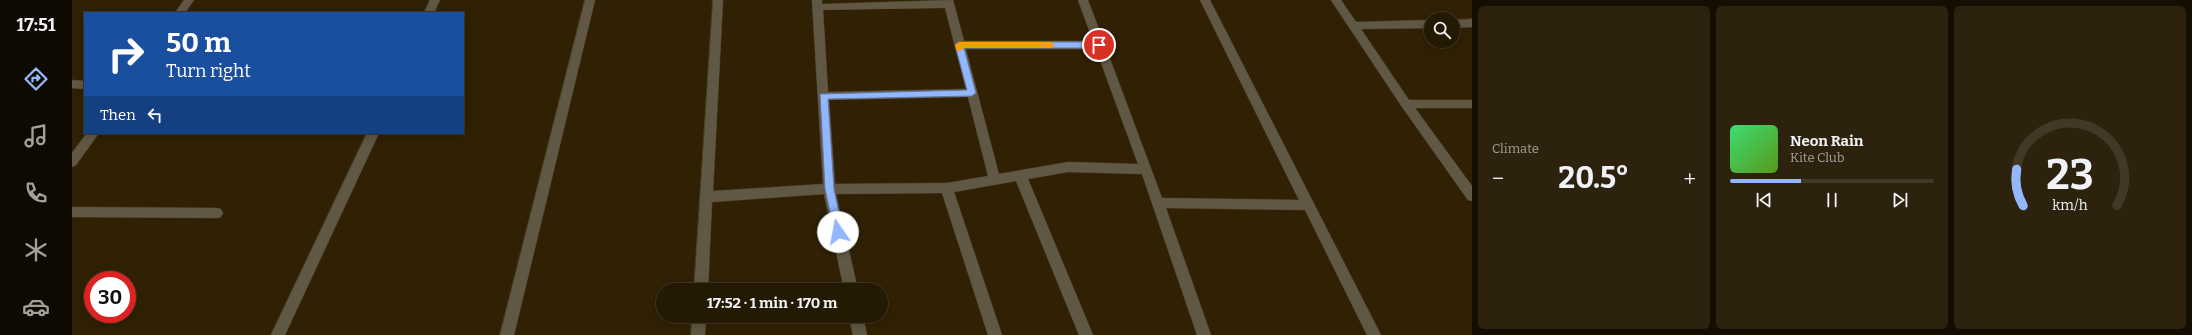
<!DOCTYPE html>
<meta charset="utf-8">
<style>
body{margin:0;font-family:Bitter,serif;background:#2c220d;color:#f1f3f6;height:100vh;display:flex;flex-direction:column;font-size:15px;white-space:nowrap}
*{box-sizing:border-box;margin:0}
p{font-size:13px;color:#a3a09a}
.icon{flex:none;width:22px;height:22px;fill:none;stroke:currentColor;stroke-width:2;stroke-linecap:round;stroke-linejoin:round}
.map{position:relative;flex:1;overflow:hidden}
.side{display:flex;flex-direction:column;gap:6px;padding:6px;background:#140e02;width:720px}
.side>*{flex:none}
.hud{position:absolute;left:12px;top:12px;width:380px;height:122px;border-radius:0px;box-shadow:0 2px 10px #0003,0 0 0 1px #413825;background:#1a4fa0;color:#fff;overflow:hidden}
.tools{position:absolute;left:1352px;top:12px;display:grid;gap:8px}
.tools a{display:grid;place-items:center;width:36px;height:36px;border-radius:50%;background:#241903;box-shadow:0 2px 10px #0003,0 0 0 1px #413825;font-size:20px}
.speed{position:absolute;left:12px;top:271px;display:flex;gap:8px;font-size:20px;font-weight:700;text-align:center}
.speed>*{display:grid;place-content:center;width:52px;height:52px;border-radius:50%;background:#241903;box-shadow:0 2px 10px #0003,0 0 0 1px #413825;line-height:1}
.speed .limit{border:6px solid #d22;background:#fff;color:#111}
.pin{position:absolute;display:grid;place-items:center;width:34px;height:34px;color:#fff;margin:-17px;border:2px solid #fff;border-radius:50%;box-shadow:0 1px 4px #0007}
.me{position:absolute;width:44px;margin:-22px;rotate:348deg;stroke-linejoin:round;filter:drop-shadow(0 0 3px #0008)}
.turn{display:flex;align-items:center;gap:14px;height:84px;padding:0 16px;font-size:18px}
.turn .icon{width:52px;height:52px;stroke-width:2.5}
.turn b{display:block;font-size:28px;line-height:34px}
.then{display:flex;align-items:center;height:38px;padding:0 16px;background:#0003;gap:8px;font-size:15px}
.big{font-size:30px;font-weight:700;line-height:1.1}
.side .widget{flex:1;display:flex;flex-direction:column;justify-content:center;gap:6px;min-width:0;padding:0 14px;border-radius:6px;background:#2c220d}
.side .dial{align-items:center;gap:0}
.dial svg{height:104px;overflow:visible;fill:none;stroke:#413825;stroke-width:7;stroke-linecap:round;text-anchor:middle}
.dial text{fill:#f1f3f6;stroke:none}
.song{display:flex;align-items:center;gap:12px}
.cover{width:48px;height:48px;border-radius:6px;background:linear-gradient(135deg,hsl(140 70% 55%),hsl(90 70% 35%))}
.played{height:4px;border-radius:2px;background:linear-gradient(90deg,#92b7fd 35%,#413825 35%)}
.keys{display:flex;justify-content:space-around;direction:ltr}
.heat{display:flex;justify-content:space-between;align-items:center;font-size:22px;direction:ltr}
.side .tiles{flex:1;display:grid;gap:6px;grid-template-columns:repeat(3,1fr)}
.trip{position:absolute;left:584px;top:283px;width:232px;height:40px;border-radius:20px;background:#241903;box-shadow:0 2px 10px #0003,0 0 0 1px #413825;font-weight:700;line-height:40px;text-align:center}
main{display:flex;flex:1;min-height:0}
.tabs{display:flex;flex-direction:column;width:72px;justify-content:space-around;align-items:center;background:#0e0a01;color:#a3a09a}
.tabs .icon{width:28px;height:28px}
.tabs .active{color:#92b7fd}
.tabs b{font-size:18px;color:#f1f3f6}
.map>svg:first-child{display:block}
</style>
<main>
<nav class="tabs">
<b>17:51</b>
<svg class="icon active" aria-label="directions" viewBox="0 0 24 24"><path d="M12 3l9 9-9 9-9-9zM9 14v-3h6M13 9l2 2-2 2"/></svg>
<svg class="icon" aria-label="music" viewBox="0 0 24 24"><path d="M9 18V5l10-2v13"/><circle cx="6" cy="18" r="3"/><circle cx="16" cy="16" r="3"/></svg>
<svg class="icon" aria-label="phone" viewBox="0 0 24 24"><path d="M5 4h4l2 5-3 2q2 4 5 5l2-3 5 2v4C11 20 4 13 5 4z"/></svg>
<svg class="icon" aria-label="climate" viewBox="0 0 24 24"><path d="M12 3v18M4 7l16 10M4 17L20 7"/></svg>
<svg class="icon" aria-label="car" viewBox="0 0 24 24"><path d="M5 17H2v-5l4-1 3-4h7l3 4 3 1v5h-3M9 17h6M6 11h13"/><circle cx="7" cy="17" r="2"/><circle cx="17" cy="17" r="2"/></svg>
</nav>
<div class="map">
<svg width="1400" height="335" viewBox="0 0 1400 335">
<rect width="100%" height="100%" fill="#302104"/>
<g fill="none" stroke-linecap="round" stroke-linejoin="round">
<defs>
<path id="minor" d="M112,0H122L113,13H103Z
M358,0H368L362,13H352Z
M513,0H523L442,335H428Z
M641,0H651L641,191L751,184L740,0H750V4L881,0L892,41H1021L1006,0H1016L1090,198L1227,200L1128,0H1138L1309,335H1295L1233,210L1094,208L1139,335H1125L1070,174L996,172L956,179L1021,335H1007L944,181L882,192L930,335H916L870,193L764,194L786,290H772L752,194L640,202L636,290H622ZM873,8L894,89L756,92L751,10ZM894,49H1024L1066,164L996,162L927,174ZM896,97L916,176L875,183L763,184L757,100Z
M1259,0H1269L1284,22L1359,20V28L1289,29L1337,100H1400V108H1343L1400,186V201L1396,200L1330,107Z
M1400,19V27L1381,28V20Z
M0,80L13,81V89L0,88Z
M15,133H27L4,165L0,167V153Z
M295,133H307L213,335H199Z
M0,207L145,208L149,209L151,213L149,217L145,218L0,217Z
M620,316H634L633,335H619Z
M777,316H791L795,335H781Z"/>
</defs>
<!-- minor casing -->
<use href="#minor" stroke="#4c3e23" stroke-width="1"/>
<!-- minor -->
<use href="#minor" fill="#615745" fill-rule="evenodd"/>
</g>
<!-- route -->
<path fill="#92b7fd" stroke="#5f77a4" d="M887,42H1027L1031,45L1027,48H892L904,93L900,96L756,99L762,189L771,232L766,236L763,235L753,189L748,94L895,90L883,45Z"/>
<!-- slow -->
<path fill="#f59e0b" d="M887,42H979L983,45L979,48H892L888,51H885L883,45Z"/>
</svg>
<div class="tools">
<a><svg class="icon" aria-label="search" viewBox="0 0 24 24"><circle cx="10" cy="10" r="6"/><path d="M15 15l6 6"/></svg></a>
</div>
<div class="speed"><div class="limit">30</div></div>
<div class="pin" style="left:1027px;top:45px;background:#d93025"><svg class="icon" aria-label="arrive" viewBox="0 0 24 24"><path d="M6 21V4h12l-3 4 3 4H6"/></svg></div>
<svg class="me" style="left:766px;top:232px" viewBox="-20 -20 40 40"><circle r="19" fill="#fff"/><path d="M0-13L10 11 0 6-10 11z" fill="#92b7fd"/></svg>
<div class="trip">17:52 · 1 min · 170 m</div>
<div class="hud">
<div class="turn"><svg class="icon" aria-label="right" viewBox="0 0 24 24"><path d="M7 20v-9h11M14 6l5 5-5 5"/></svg><div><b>50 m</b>Turn right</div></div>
<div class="then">Then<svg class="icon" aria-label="left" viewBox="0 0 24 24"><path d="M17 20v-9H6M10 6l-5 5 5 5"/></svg></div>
</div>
</div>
<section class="side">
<div class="tiles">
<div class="widget"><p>Climate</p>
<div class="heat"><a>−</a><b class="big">20.5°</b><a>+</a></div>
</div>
<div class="widget">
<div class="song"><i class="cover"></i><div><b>Neon Rain</b><p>Kite Club</p></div></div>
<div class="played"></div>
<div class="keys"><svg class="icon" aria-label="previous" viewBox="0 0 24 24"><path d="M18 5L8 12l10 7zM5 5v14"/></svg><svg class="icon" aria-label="pause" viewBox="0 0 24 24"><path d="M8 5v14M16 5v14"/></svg><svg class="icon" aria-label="next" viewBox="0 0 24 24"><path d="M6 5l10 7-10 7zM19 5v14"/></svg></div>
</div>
<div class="widget dial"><svg viewBox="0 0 100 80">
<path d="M14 69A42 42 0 1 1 86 69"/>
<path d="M14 69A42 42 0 0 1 9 41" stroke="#92b7fd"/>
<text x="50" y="56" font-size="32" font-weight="700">23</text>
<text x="50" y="72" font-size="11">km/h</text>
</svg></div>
</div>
</section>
</main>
